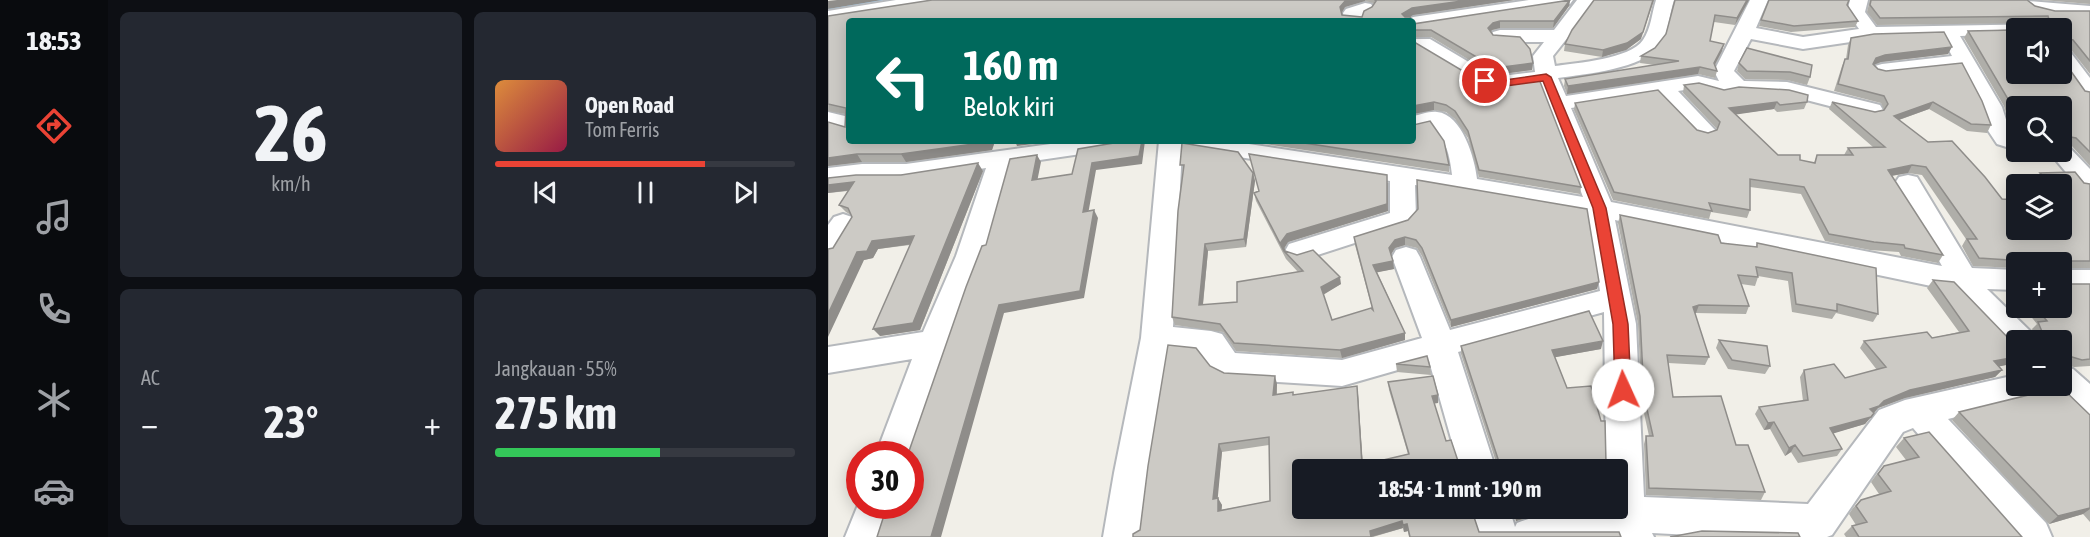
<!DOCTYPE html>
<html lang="id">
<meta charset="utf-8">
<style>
body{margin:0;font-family:"Asap Condensed",sans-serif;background:#242831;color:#f1f3f6;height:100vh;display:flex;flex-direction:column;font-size:22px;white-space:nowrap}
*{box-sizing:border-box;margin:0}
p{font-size:20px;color:#9ea1a6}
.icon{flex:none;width:33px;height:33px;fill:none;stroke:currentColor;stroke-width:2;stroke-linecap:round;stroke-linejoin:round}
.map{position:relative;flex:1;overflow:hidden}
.sheet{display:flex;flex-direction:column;gap:12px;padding:12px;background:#0d0f14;width:720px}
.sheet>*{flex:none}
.top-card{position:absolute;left:18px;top:18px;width:570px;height:126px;border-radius:6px;box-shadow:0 3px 15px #0003;background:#00695c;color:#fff;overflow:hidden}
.fabs{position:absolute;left:1178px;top:18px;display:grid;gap:12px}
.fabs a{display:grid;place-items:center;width:66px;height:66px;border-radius:6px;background:#171b24;box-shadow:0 3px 15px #0003;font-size:30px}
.speed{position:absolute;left:18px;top:441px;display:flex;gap:12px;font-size:30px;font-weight:700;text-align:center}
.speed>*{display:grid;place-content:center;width:78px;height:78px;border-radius:50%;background:#171b24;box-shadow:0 3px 15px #0003;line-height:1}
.speed .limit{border:9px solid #d22;background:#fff;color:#111}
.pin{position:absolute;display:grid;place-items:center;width:51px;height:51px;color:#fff;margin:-26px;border:3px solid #fff;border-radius:50%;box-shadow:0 2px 6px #0007}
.me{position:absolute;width:66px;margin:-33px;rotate:358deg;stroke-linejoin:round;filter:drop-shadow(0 0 4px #0008)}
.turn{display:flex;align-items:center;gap:21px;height:126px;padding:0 18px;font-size:27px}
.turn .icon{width:78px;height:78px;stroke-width:2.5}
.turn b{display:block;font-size:42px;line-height:51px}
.big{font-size:45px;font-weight:700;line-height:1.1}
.sheet .tile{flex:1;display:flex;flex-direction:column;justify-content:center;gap:9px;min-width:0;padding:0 21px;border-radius:9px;background:#242831}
.sheet .dial{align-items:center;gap:0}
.dial b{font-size:78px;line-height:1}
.song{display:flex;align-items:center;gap:18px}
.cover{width:72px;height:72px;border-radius:9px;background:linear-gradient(135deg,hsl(30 70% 55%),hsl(340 70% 35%))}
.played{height:6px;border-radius:3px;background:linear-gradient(90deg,#ea4335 70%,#363941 70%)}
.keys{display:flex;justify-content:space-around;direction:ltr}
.heat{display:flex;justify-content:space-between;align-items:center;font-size:33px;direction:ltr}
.charge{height:9px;border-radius:4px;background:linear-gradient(90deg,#34c759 55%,#363941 0)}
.sheet .tiles{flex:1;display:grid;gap:12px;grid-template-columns:repeat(2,1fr)}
.trip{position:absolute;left:464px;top:459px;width:336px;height:60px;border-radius:6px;background:#171b24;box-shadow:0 3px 15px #0003;font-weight:700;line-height:60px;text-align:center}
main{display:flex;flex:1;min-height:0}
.tab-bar{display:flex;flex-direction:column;width:108px;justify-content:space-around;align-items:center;background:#090b0e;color:#9ea1a6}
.tab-bar .icon{width:42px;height:42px}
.tab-bar .current{color:#ea4335}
.tab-bar b{font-size:27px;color:#f1f3f6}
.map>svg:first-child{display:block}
</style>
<main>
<nav class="tab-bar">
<b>18:53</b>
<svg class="icon current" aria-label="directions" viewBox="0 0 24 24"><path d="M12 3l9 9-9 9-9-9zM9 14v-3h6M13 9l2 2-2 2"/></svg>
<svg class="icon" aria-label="music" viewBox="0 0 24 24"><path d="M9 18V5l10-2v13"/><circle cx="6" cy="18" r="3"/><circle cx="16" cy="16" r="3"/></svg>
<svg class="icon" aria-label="phone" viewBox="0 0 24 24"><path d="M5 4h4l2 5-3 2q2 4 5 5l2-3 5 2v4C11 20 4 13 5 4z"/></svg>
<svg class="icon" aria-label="climate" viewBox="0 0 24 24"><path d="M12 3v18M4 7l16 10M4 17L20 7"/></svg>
<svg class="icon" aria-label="car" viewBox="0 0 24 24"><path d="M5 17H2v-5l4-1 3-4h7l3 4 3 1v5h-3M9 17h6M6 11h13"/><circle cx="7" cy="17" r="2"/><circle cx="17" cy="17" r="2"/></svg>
</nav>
<section class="sheet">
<div class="tiles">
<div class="tile dial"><b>26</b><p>km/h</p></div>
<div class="tile">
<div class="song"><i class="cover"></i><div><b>Open Road</b><p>Tom Ferris</p></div></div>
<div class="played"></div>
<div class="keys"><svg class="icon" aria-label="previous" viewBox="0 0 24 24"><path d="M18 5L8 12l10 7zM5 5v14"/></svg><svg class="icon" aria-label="pause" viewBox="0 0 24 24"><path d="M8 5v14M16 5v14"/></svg><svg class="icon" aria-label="next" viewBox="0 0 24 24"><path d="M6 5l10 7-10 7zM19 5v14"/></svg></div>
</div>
<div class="tile"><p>AC</p>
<div class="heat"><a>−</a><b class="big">23°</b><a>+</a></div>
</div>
<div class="tile"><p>Jangkauan · 55%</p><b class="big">275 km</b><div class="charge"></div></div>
</div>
</section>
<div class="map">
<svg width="1262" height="537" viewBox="0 0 1262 537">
<rect width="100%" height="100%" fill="#f1efe8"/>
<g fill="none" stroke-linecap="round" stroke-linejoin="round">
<!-- river -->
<path fill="#aadaff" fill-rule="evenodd" d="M17,0H65L62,5L0,18V4Z"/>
<defs>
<path id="minor" d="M68,0H112L109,4L103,5L0,21V11Z
M701,0H745L742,4L736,5L585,29V21H577L585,17Z
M749,0H767L760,12L725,56L727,66C749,63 802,59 815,40C823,29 824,12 828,0H846C841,15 841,32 832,45C816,69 757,74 730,78L738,96L870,76L891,81L886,71L922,0H940L928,28L975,37L1031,29L1019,12L1022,0H1040L1037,12L1048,27L1214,24L1216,28H1188V34L1132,36L1174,107L1181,129L1188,135V150L1169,144L1159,129L1152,107L1131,68L1054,76L1047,74L1044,70L1047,66L1054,64L1124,56L1114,37L1043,39L975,49L923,39L906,71L916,81L959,82L1052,105L1055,110L1052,115L1044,117L959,95L909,92L894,95L869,88L850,91L888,131L885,136L877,138L869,136L829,95L743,108L783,202L1114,266L1067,183L1071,177L1080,175L1089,177L1144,268L1188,270V290L1159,289L1202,331L1207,340H1188V351L1180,349L1122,287L1103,286L787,220L808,324L816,497L980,504L1051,410L1077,400L1188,375V386H1217L1213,396L1120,419L1218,523L1224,537H1178L1085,428L1075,432L1004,535L999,537H903L824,533L826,537H651L643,508H681L687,527L689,523C726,509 750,508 789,508V470H778L776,312L630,352L668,470H632L601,361L514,386L400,379C385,374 381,367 373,354L342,351L322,473L315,537H275L286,473L313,338L331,141H401L624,175C622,156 618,138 603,126L585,130V116C592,115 601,111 609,112C634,114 647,159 649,179L755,197L712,84L662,90L655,88L588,47L585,43L588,39H602L666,77L707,72L705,56L716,42H672L665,40L662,36L665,32L672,30H726ZM354,148L562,181V213L461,244L457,251L461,258L471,261L579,226L588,217L587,185L760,215L772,291L622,330L592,257L588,250L578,247L568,250L564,257L594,338L514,360L407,353L394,334L383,331L345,327Z
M1189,0L1262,6V16C1240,15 1204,20 1189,0Z
M537,3L543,4L546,8L543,12L534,16L535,21H517L515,13L518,9Z
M1233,47L1240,49L1262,78V98L1254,97L1233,67Z
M0,112L21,117V133L0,126Z
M244,141H306L302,146L294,148L184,164L156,256L122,343L82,457V454H48L84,359L0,373V347L95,332L128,256L158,168L78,180H34L0,184V168L34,164H78Z
M1233,145L1241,147L1262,169V191L1252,189L1221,152H1233Z
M15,214L24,217L28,223L10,254L0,256V225L6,217Z
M1233,270H1262V290H1233Z
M1233,366L1245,369L1262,384V418L1250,414L1221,389L1220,386H1233Z
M32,500V506H67L57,537H17Z"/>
</defs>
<!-- minor casing -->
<use href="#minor" stroke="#b5b8bc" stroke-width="4"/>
<!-- minor -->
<use href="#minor" fill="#fff" fill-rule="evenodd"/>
</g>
<!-- wall -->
<path fill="#afaea9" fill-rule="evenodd" d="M104,0H686L585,15L582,17L21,21V141H167L164,150L78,162H34L0,166V122L17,127V114L0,111V16ZM537,1L545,3L546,4L534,17L514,15L513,13L517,7Z
M742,0L741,6L725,28H672L664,30L663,32L665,35L704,70L666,75L603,37H588L585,40L753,187L752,194L651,177L640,138L627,119L618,112L606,110L585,114V24Z
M921,0L907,25L886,22L882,41L894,51L887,65L889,71L887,78L870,74L739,94L736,86L737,79L827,65L812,63L813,56L827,48L838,34Z
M1042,0H1199L1207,6L1227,11H1262V74L1241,47L1235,45V60L1257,91L1262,92V166L1243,145L1233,143V106H1188V133L1183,128L1176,106L1136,38L1140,31L1233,28H1191L1194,24L1216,23L1049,25L1039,12Z
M1214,0H1262V4Z
M1019,5L1030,21L1027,27L963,32L931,26L933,20Z
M1023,38L1120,54L1053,62L1046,65L1050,69L1163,125L1159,133L1139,131L1101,109L1071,120L1174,199L1233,230V184H1210L1206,181L1212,173L1262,184V268H1238V284H1262V366L1246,367L1233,364V340H1192L1197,335L1206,334L1204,329L1209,324L1196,308H1233V262H1188V268L1145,266L1134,246L1138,239L1094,175L1080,173L1063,176L1115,255L1110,263L1073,256L1071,252L1042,250L997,241L973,194L922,187V210L919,218L883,212L881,219L785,200L746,110L747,103L880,133L889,129L855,93L856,85L979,102L976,109L949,112L946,109L907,114L950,155L986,163L989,155H1016L1020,148L1045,147L1001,109L1004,102L1047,112L1056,110L1053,103L1006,91L1014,66L1017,59H1018L1020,45Z
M813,39L798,50L774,57L736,51L737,44Z
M911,63L984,65L982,77L979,85L959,80L917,79L909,71Z
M417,141H585L621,165V172Z
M155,171L92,330L52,336L82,245L50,249L45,258L36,260L5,248L24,217L23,215L18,212L11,205L20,191L0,193V178Z
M425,173L427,181L418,247L380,251L375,305L409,302L470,272L458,259L428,201L426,193L560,183V211L460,242L456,249L457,251L513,284L495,294L504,320L544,308L527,245L526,237L580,220L769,289L623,327L594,256L589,248L577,245L567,248L563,254L566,269L549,272L577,333V340L514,358L408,351L395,332L347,325L344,317L350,211Z
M792,215L893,243L928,247L929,243L1050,314L1045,322L1008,313L1004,319L964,312L960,281L930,276V277L927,286L913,284L921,306L918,314L867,313L881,357L877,365L840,363L845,397L908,445L937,492L933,500L818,495L816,444L818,436H821L814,404L810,324L790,223Z
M1105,280L1186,344H1188V363L1171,366L1174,370L1167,377L1077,398L1050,408L1037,424L1005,433L1014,449L1009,456L970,463L963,452L957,456L942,429L936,430L927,414L931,407L975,401L972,377L976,370L1017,378L1049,370L1032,348L1036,341L1104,338L1131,332L1099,288Z
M1188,288V297L1185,292Z
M891,340L942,366L937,374L900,369L888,348Z
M633,346L773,349L727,357L739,388L778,463L474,470L651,532L793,537H581L580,531L576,532L575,528L545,537H305L312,530L382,366L396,373L449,384V394L465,392V395L529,386L530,394L535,465L580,454L561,390L560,382L610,403H606L618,441L631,464L669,465L633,354ZM441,445L442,501L393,510L394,505L389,498L394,452Z
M568,364L602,367L603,375L569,372Z
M1131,412L1262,415V522L1255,514L1221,524L1124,420Z
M1076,438L1194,537H1018L1016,534L1024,526L1028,525L1021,514L1025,508L1033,500L1051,494L1043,482L1048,475L1056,466L1078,460L1068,447Z
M682,508H743L726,510L688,521Z"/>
<!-- shaded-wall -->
<path fill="#8f8d8a" d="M9,0H54L0,9V1Z
M517,0H537V1L517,7L513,14L512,7Z
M641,0H686L585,15L575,21L574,14L584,8Z
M742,0L741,6L725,28L726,21Z
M825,0H826L813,39L798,50L774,57L775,50Z
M919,0H921L907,25L909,18Z
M672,21V28L664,30L660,35V28L665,23Z
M588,30V37L585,40V33Z
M896,44L894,51L884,70L886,63Z
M1124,47L1120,54L1053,62L1045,65L1048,58L1057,55Z
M705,63L704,70L666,75L667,68Z
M872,67L870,74L739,94L740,86Z
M606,102V110L585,114V106Z
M949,102L946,109L898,116L901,108Z
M1105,102L1101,109L1062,123L1066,116Z
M160,141H167L164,150L78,162L73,154Z
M187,141H228L189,146Z
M314,141H317L314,164L268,170L259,220L255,212L264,163Z
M29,154L34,162L0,166V158Z
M209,155L213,162L208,187L204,180Z
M150,163L155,171L92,330L52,336L45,329Z
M1084,165L1080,173L1056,177L1060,170Z
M425,173L427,181L418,247L416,239Z
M559,175L560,211L460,242L455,250L453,242L459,234Z
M26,182L32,189L0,193V185Z
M266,210L270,218L256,298L176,313L113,537H103L171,305Z
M86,236L92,243L50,249L45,258L36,260L0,337V314L29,252L44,241Z
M577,237V245L567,248L562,256L561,248L567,240Z
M377,244L380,251L374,313L371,305Z
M565,261L566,269L546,273L545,265Z
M512,277L513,284L495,295L493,287Z
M771,282L769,289L623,327V320Z
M871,305L868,313L862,315L865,307Z
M577,333V340L514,358L512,350Z
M775,341L773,349L723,358L724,350Z
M1188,357V363L1159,369L1166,361Z
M1174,370L1167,377L1077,398L1050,408L1045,414L1042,409L1056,401L1082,390Z
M447,376L449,384L448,402L445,395Z
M529,386L530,394L535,470L534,465Z
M610,395V403L604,404V396Z
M1043,417L1037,424L997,436L1002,428Z
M946,422L942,429L936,430L940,423Z
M391,444L394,452L389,506L385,499Z
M967,445L963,452L957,456L961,448Z
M390,498L394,505L393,518L390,511Z
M708,508H727L726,510L688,521V514Z
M1262,508V509L1255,514L1221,524L1230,516Z
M574,521L575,528L543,537L542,531Z
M579,524L580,531L576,532L575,525Z"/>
<!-- building -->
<path fill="#cccac5" stroke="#8f8d8a" stroke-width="1.5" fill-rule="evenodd" d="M104,0H518L512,7L514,15L534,17L536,11L544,7L548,1L547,0H641L584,8L574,14L577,17H582L584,21H21V141H160V142L73,154H29L0,158V122L17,127L18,108L0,104V16Z
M742,0L726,21H672L665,23L660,28L665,35L692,37L702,49L705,63L667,68L603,30H588L585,33V24Z
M766,0H825L815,32L799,43L775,50L737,44L744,30Z
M847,0H919L909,18L887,15L882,41L896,44L886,63L889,71L872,67L740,86L737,79L851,61L813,56L827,48L838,34Z
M941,0H1021L1019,5L1030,21L966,26L933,20Z
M1043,0H1199L1207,6L1227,11H1262V61L1245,40L1238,38L1235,40V60L1257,91L1262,92V152L1248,138L1237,136L1233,132V106H1188V120L1180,99L1140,31L1188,30V74H1233V28H1192L1194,24L1222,23L1220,16L1052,18L1042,5Z
M1116,32L1124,47L1057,55L1048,58L1045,64L1050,69L1058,71L1134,63L1154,101L1163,125L1143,124L1105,102L1066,116L1100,142L1124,141L1157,177L1174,199L1188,200V230H1233V197L1236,196L1233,194V184H1223L1212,173L1247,172L1256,183L1262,184V261H1238V284H1262V359L1254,360L1241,356L1235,361L1233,358V340H1197V335L1215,334L1210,322L1219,321L1208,308H1233V262H1196V261L1151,258L1139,239H1149L1098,167L1084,165L1060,170L1115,255L1077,248L1076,245L1046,242L1001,234L976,187L922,179V210L881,203L884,211L786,192L747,103L830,90L869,130L880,133L889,130L892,122L856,85L871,83L896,90L911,87L961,90L980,95L979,102L952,105L949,102L901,108L950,155H972V160L987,163L989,155H1025L1020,148L1057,147L1004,102L1047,112L1056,110L1060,104L1056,96L1010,84L1017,59H1020L1023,38L1046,34Z
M585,40L586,42L655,83L663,85L711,79L753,187L651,170L640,131L627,111L618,105L606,102L585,106Z
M919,48L984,65L982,77L962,72L919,71L911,63Z
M602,121L616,141L621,165L463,141H585V125Z
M298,141H314L311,156L264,163L255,212L266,210L252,291L171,305L103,537H49L59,506H82V454H80L138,287L154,246L158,245L182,159L209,155L204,180L244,174L250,149Z
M354,143L410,152L425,173L416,239L377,244L371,305L409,302V282L475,271L456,251L426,193L431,191L421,154L559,175V204L459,234L453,242L457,251L469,255L485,250L512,277L493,287L504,320L543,308L545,310L526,237L580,220L590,209L589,180L759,209L771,282L623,320L594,248L588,240L577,237L567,240L561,248L565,261L545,265L577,333L512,350L406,343L392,324L344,317L350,211L356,165H352Z
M150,163L85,323L45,329L86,236L44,241L39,251L29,252L0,314V249L5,248L24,217L20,208L11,205L26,182L0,185V178L28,175H73Z
M792,215L890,235L893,243L929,247V243L1048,268L1050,314L1009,304V311L968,304L964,273L928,267L930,277L910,275L921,306L871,305L865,307L881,357L839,355L845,397L893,396L908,445H920L937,492L821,488L818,436H825L816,396L812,316Z
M1105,280L1126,282L1186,344H1188V357L1166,361L1174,370L1082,390L1056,401L1051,406L1042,409L1046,413L1043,417L1002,428L1014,449L975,456L967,445L961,448L946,422L940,423L931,407L980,400L976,370L1006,364L1017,378L1058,367L1036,341L1099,332L1104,338L1141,331Z
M761,311L775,341L724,350L739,388L763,386L773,421H777L778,463L789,465V490V470H474V508H643L651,532H791L793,537H582L579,524L575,525L574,521L542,531L543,537H305V534L312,530L320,466L340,345L368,348L382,366L396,373L447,376L445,395L465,392V395L529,386L534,465L581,454L560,382L605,376L610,395L604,396L618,441L623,440L631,464L669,465L671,462L633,346ZM441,437L442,501L390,511V498L385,499L391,444Z
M891,340L939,346L942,366L904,360Z
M599,356L602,367L568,364Z
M1233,387L1262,415V508L1230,516L1131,412Z
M1101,432L1194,537H1031L1024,526L1039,522L1028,506L1033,500L1063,491L1050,474L1056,466L1091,457L1076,438Z
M686,508H708L688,514Z
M874,531L970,533L972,537H842Z"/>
<!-- route -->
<path fill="#ea4335" stroke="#982c22" stroke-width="1.5" d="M718,74L723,77L778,208L800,324L803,390L800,395L795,397L789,395L787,390L785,324L765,208L715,81L670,87L652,81L657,78L670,81Z"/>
</svg>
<div class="fabs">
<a><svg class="icon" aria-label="sound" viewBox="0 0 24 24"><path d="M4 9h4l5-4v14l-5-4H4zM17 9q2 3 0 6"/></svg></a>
<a><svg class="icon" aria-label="search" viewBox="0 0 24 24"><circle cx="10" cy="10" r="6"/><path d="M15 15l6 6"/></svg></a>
<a><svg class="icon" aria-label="layers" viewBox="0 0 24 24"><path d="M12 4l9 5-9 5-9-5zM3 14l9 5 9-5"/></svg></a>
<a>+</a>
<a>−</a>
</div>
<div class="speed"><div class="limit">30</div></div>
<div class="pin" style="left:657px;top:81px;background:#d93025"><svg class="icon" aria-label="arrive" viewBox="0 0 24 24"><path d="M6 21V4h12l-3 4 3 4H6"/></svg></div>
<svg class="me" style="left:795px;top:390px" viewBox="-20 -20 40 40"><circle r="19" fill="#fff"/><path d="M0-13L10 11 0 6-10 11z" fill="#ea4335"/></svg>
<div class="trip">18:54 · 1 mnt · 190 m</div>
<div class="top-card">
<div class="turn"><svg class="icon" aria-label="left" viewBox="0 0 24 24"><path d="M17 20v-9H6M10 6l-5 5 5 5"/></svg><div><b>160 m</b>Belok kiri</div></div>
</div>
</div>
</main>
